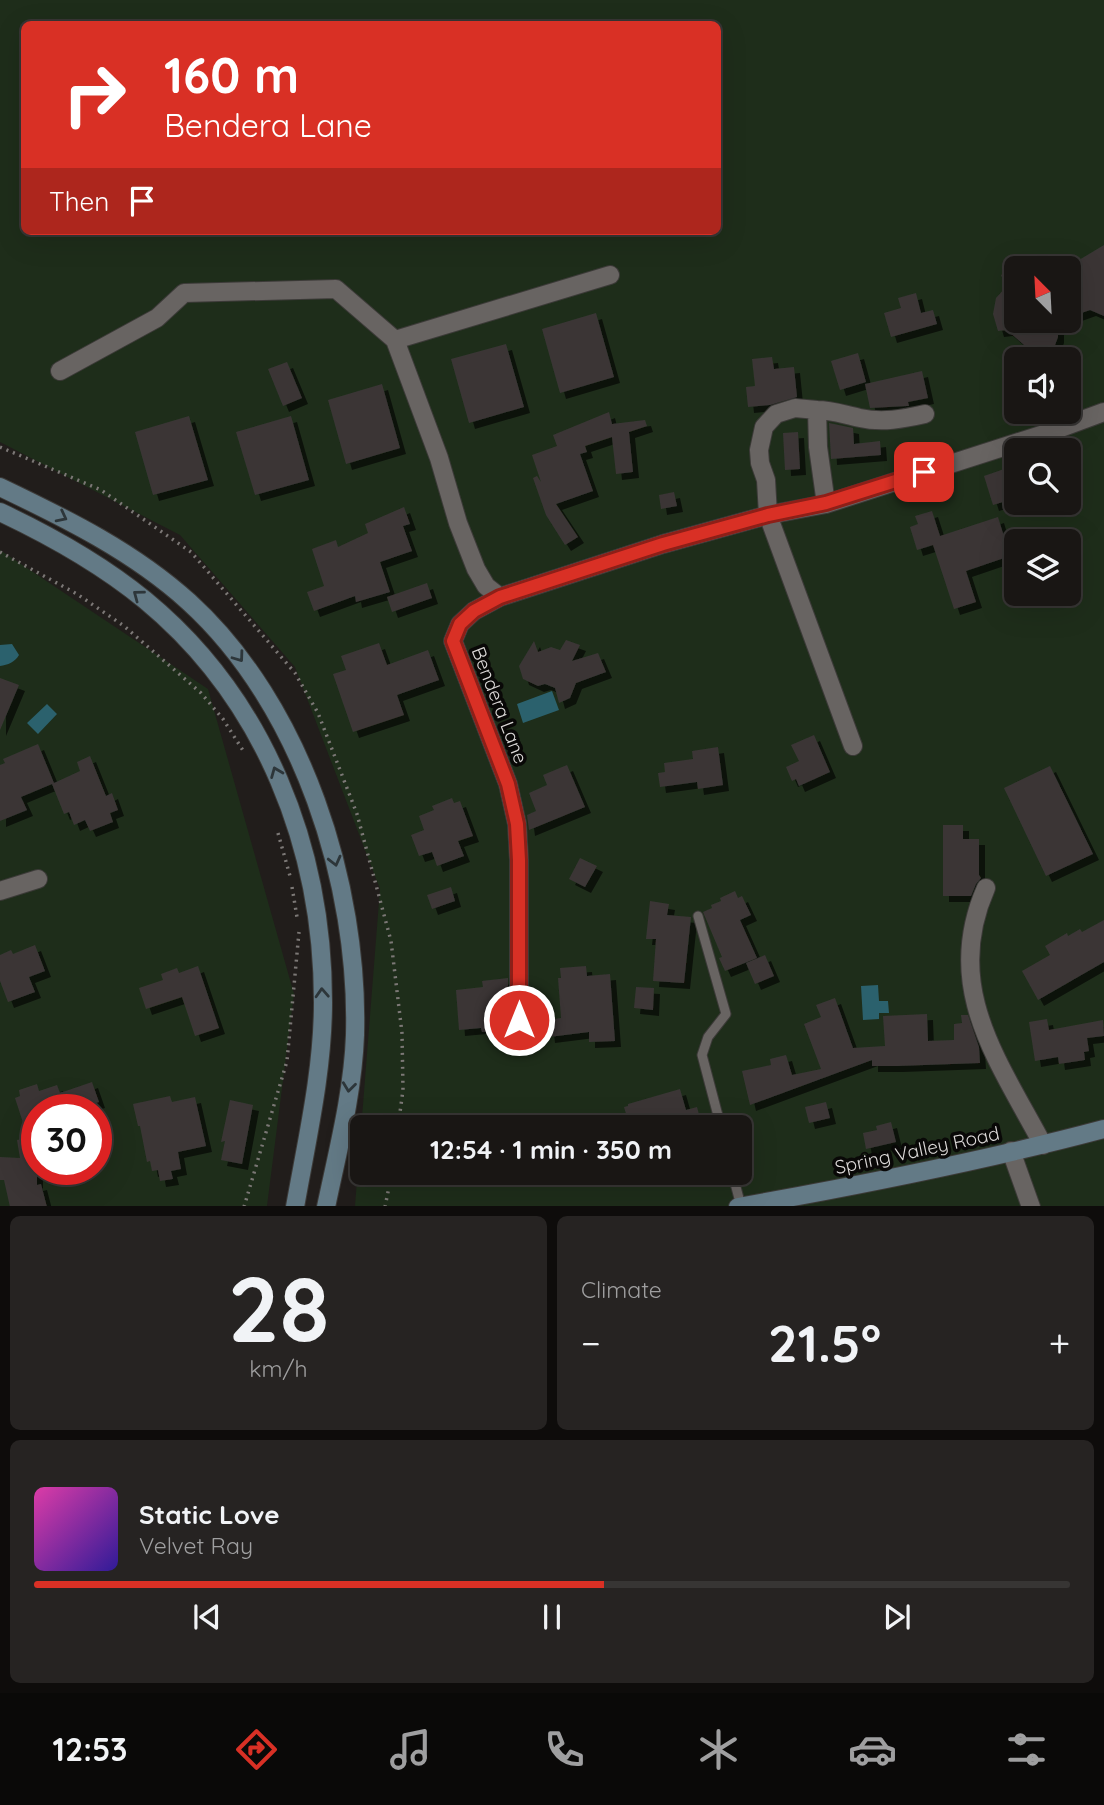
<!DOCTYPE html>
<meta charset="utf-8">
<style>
body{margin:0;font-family:Quicksand,sans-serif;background:#262322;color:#f1f3f6;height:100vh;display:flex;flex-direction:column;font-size:26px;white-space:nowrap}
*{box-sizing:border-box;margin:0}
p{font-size:23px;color:#9f9fa0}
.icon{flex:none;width:38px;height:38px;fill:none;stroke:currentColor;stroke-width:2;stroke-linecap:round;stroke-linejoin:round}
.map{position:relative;height:1206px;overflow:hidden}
.side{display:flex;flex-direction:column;gap:10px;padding:10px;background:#0e0c0b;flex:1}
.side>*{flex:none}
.hud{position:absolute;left:21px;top:21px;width:700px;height:214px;border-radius:10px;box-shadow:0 7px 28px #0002,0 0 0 2px #373534;background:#d93025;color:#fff;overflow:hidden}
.needle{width:46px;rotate:336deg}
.tools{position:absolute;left:1004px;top:256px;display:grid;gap:14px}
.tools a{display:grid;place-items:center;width:77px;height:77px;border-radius:10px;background:#191614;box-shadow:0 7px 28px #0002,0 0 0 2px #373534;font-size:35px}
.speed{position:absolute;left:21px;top:1094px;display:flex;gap:14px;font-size:35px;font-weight:700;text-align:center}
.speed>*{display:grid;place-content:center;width:91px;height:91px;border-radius:50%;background:#191614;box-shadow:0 7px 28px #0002,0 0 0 2px #373534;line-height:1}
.speed .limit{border:10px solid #d22;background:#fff;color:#111}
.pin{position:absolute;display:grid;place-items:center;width:60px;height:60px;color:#fff;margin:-30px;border-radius:14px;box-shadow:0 4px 10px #0006}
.me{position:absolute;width:77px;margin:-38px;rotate:0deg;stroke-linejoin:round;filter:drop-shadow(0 0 5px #0008)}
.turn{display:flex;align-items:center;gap:24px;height:147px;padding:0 28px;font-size:32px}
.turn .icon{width:91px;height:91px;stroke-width:2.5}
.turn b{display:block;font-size:49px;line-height:60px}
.then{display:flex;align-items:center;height:66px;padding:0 28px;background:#0003;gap:14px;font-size:26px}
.big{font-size:52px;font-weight:800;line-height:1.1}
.side .tile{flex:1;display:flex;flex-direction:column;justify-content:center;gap:10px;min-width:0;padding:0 24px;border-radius:10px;background:#262322}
.side .dial{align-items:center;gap:0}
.dial b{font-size:91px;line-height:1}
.song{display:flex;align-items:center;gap:21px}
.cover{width:84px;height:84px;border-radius:10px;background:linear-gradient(135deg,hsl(320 70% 55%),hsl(250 70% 35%))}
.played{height:7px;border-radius:4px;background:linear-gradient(90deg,#d93025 55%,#373534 55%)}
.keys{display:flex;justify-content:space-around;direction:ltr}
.heat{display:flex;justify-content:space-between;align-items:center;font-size:38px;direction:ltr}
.side .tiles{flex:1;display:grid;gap:10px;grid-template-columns:1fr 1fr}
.tile:last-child{grid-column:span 2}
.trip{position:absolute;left:350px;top:1115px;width:402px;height:70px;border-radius:10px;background:#191614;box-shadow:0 7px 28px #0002,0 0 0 2px #373534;font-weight:800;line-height:70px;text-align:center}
.tabs{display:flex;height:112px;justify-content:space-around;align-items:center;background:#0a0908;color:#9f9fa0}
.tabs .icon{width:49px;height:49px}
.tabs .current{color:#d93025}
.tabs b{font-size:32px;color:#f1f3f6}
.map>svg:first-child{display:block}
</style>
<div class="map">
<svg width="1104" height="1207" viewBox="0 0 1104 1207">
<defs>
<filter id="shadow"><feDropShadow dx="6" dy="6" stdDeviation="0" flood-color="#0009"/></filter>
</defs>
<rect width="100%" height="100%" fill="#211d1b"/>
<!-- green -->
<path fill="#1e2d1a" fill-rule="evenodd" d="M0,0H1104V1206H355L380,889L295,667L180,535L0,442ZM24,24H718V231H24ZM1017,268H1069V320H1017ZM1017,359H1069V411H1017ZM1017,450H1069V502H1017ZM1017,541H1069V593H1017ZM362,1127H740V1172H362Z
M0,550L208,689L294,994L267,1206H0ZM37,1110H96V1169H37Z"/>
<!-- water -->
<path fill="#2b616d" d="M12,644L19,655C15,662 8,665 0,666V645Z
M552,691L559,710L523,723L517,704Z
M47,704L57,714L38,734L27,723Z
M878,985L879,1001H888L889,1013H879V1019L863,1020L861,986Z"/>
<!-- building -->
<path fill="#3a3635" filter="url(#shadow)" d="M1104,245V316L1090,310L1076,315L1069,293V266Z
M1017,267V320H1058V337L1050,359L1024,345L1007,330L998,331L993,314L996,298L1006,287L1001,275Z
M916,293L921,313L933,310L937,324L891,337L884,313L901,308L898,298Z
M596,313L614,377L560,393L542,329Z
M506,344L524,407L469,423L451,359Z
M858,353L866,382L840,390L831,361Z
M772,357L774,369L794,367L797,397L770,405L748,407L746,387L755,386L752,359Z
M287,362L302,398L283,406L268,369Z
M922,371L928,398L908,402L909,406H907L870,408L865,384Z
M382,384L400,448L346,464L328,400Z
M609,412L612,424L645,420L647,426L629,432L633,472L616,474L612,437L585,446L587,452L580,454L593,491L556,504L578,537L565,545L546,515L533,478L537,476L541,482L532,455L557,446L553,435Z
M189,416L208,480L153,495L135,432Z
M291,416L309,480L255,495L236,432Z
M829,423L853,428L854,444L880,441L881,455L831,459Z
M798,432L800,469L785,470L783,433Z
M1007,468L1016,498L993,505L984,476Z
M674,492L677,506L661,509L659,495Z
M404,507L410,524L403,526L412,551L380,562L390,592L356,602L355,596L314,611L307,592L324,586L312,549L336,540L338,547L368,533L365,524Z
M932,511L940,536L998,517L1010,556L966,571L976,602L954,609L933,545L917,550L910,527L918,524L915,516Z
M427,583L432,598L392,612L387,597Z
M566,640L580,645L572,661L598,653L606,672L576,683L570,698L559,703L555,688L545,684L538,686L523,679L519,666L534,641L538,652L551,647L560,650Z
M379,643L387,665L428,650L439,680L397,695L404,715L353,732L333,674L346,670L341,656Z
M0,678L19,685L0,730Z
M814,735L830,772L799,786L796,779L792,781L786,767L799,761L791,745Z
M38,744L54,783L80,771L77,762L90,756L106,796L112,793L118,810L110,813L113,822L90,831L85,820L74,825L69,812L64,814L52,784L21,797L27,810L0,821V765L5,763L3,759Z
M718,747L723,785L698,789L697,782L660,787L658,773L665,772L664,763L693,759L692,751Z
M567,765L585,807L529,830L527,815L536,811L529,793L547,785L543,775Z
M1050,766L1093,854L1046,876L1004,788Z
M452,798L454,803L460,801L473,836L458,841L464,856L437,866L432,852L419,856L411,835L424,830L419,816L434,810L432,806Z
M943,825H963V839H979V875L981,878L976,884L971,896H943Z
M580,858L597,866L585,887L569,879Z
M451,887L455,901L432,909L427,895Z
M735,891L738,898L742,896L751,915L740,920L757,958L725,971L719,958L722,957L703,912L712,908L711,905L721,901L720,898Z
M650,901L669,904L667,915L691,917L684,983L653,981L656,939H646Z
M1104,920V962L1038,1000L1022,971L1050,955L1045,946L1067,933L1068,936L1080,929L1082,932Z
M35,945L45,971L29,977L35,992L8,1002L0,981V955L11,950L13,954Z
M765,955L774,976L755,984L746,963Z
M198,966L219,1028L195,1036L182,997L146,1009L139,988L163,980L161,974L177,968L179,973Z
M586,966L587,976L610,974L615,1041L589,1042V1032L549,1037L547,1020L561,1018L558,978H561L560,968Z
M508,978V1019H501L502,1031L482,1032L481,1028L459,1030L456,990L483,987L482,981Z
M636,987L654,988L653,1010L634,1008Z
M835,998L853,1048L885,1046L883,1016L927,1014L928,1041L954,1040V1024L962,1023L961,1015H968L979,1047L980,1063L897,1066H872V1060L750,1105L742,1071L771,1065L770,1059L786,1055L792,1075L821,1069L804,1024L821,1017L816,1005Z
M1047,1019L1049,1030L1103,1020L1104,1036L1087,1038L1089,1051L1084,1052L1085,1060L1059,1064L1058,1057L1035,1061L1029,1022Z
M92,1082L99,1102L74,1110H37V1185L41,1184L47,1207H10L4,1180H0V1157L20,1158L17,1140L28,1138L15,1098L20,1096L19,1090L37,1084L39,1091L57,1085L60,1093Z
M680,1089L686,1110L697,1107L701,1122L692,1124L693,1127H630L624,1107L628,1106V1104Z
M170,1096L172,1102L195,1097L206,1146L178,1152L181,1169L171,1171L173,1179L160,1181L158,1170L152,1171L150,1161L147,1162L140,1126H138L133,1104Z
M230,1100L253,1105L242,1164L221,1160L225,1141L221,1142Z
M826,1102L830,1118L809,1123L805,1107Z
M891,1122L896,1142L866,1149L863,1133L877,1130L876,1126Z"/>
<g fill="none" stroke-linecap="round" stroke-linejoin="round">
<defs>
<path id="lane" d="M698,916L726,1014L708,1037L702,1055L721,1127
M732,1172L741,1206"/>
<path id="street" d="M395,340L439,458L458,523L476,569L486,586L500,597
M60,371L157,318L184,293L336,289L395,340L610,275
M817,410L795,408L776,414L764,427L759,450L760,463L766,480L768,515L853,746
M826,504L818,447L817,410C832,410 845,415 860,418C882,423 903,419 925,414
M986,888C942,987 998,1060 1043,1145
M0,891L38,879
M519,1020V860L517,824L508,784L453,641L460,624L474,611L500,597L663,544L768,515L826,504L1047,433L1104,412
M1011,1151L1031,1207"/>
<path id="secondary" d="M0,487C67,519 134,552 189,602C302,705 359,884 355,1035C353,1092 338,1150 326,1207
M0,512C51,536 101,564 145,600C265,699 323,848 323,1002C323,1071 307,1139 295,1207
M738,1207C861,1185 984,1161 1104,1129"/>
</defs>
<!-- lane casing -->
<use href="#lane" stroke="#3c3a38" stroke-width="11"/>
<!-- street casing -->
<use href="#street" stroke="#3c3a38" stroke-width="20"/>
<!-- secondary casing -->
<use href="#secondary" stroke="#3c3a38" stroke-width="20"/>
<!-- path -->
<path stroke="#7c7876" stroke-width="3.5" stroke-dasharray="2 5" stroke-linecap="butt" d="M0,447L101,490L191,552L295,673L318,713L357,814L391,941L402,1033L403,1090L398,1127
M0,552L77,594L124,626L201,693L223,719L244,752
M278,833L290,876
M292,887L297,917
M244,1207L287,1061L299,932
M385,1207L392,1172"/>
<!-- lane -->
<use href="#lane" stroke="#686462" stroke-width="9"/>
<!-- street -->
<use href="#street" stroke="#686462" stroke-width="18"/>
<!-- secondary -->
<use href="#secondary" stroke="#637a86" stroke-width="18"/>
</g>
<!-- one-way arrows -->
<defs><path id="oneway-chevron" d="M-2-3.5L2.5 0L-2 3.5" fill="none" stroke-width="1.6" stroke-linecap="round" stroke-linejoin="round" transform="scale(1.75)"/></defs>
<g stroke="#2d363a">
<use href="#oneway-chevron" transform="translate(62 517) rotate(27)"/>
<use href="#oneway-chevron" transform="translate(138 595) rotate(-143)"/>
<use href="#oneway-chevron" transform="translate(239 657) rotate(54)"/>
<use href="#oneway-chevron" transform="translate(276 772) rotate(-112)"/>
<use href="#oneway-chevron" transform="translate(335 861) rotate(76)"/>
<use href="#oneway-chevron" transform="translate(322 993) rotate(-93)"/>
<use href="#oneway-chevron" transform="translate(349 1087) rotate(97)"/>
</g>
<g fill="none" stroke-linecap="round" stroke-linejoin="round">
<defs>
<path id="route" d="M519,1020V860L517,824L508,784L453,641L460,624L474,611L500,597L663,544L768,515L826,503L924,472"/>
</defs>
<!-- route casing -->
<use href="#route" stroke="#8d1f18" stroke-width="18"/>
<!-- route -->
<use href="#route" stroke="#d93025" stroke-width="12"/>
</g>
<g text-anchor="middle" stroke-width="7" stroke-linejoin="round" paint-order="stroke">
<!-- street labels -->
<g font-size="19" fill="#dcd9d8" stroke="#090807">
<text transform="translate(500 705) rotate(69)" y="7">Bendera Lane</text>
<text transform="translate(917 1150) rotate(-12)" y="7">Spring Valley Road</text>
</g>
</g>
</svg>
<div class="tools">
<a><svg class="needle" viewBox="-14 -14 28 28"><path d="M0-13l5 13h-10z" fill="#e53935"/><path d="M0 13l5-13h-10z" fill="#9f9fa0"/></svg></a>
<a><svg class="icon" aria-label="sound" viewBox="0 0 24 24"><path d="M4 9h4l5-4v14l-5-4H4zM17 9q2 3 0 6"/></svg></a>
<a><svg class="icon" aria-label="search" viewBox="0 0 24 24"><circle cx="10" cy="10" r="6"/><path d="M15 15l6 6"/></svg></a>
<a><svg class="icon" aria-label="layers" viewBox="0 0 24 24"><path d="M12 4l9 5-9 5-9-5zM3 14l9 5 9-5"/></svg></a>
</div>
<div class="speed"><div class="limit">30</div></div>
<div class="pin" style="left:924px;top:472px;background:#d93025"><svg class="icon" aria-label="arrive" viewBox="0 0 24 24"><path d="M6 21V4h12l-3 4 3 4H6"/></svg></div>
<svg class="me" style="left:519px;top:1020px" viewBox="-20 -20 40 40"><circle r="17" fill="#d93025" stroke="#fff" stroke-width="3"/><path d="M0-11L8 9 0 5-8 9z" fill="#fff"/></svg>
<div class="trip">12:54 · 1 min · 350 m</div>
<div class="hud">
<div class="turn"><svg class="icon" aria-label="right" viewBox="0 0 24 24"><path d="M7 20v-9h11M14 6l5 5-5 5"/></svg><div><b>160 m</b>Bendera Lane</div></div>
<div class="then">Then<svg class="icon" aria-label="arrive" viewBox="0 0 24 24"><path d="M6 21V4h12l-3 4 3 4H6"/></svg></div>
</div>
</div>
<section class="side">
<div class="tiles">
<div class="tile dial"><b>28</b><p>km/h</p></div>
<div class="tile"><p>Climate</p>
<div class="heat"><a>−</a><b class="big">21.5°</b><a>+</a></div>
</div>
<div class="tile">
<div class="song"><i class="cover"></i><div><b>Static Love</b><p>Velvet Ray</p></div></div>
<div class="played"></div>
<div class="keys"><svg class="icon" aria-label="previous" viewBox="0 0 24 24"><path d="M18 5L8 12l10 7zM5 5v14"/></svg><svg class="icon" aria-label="pause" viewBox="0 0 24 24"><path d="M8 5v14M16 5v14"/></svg><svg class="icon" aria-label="next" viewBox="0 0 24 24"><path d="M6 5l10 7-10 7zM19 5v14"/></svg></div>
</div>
</div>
</section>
<nav class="tabs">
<b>12:53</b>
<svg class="icon current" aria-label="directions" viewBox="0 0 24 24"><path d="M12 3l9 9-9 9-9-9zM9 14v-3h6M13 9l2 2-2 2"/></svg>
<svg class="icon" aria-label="music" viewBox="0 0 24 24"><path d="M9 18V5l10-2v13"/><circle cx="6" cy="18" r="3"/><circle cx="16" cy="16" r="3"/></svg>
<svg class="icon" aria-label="phone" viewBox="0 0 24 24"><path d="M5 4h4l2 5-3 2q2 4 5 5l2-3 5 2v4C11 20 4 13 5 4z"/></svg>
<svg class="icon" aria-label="climate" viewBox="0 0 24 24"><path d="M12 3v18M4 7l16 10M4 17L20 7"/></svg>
<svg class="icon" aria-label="car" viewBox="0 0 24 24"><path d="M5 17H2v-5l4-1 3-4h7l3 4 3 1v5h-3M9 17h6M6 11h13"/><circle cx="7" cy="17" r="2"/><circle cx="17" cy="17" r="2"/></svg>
<svg class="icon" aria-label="filters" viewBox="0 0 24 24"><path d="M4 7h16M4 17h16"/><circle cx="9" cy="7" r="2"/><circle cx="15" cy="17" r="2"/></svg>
</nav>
